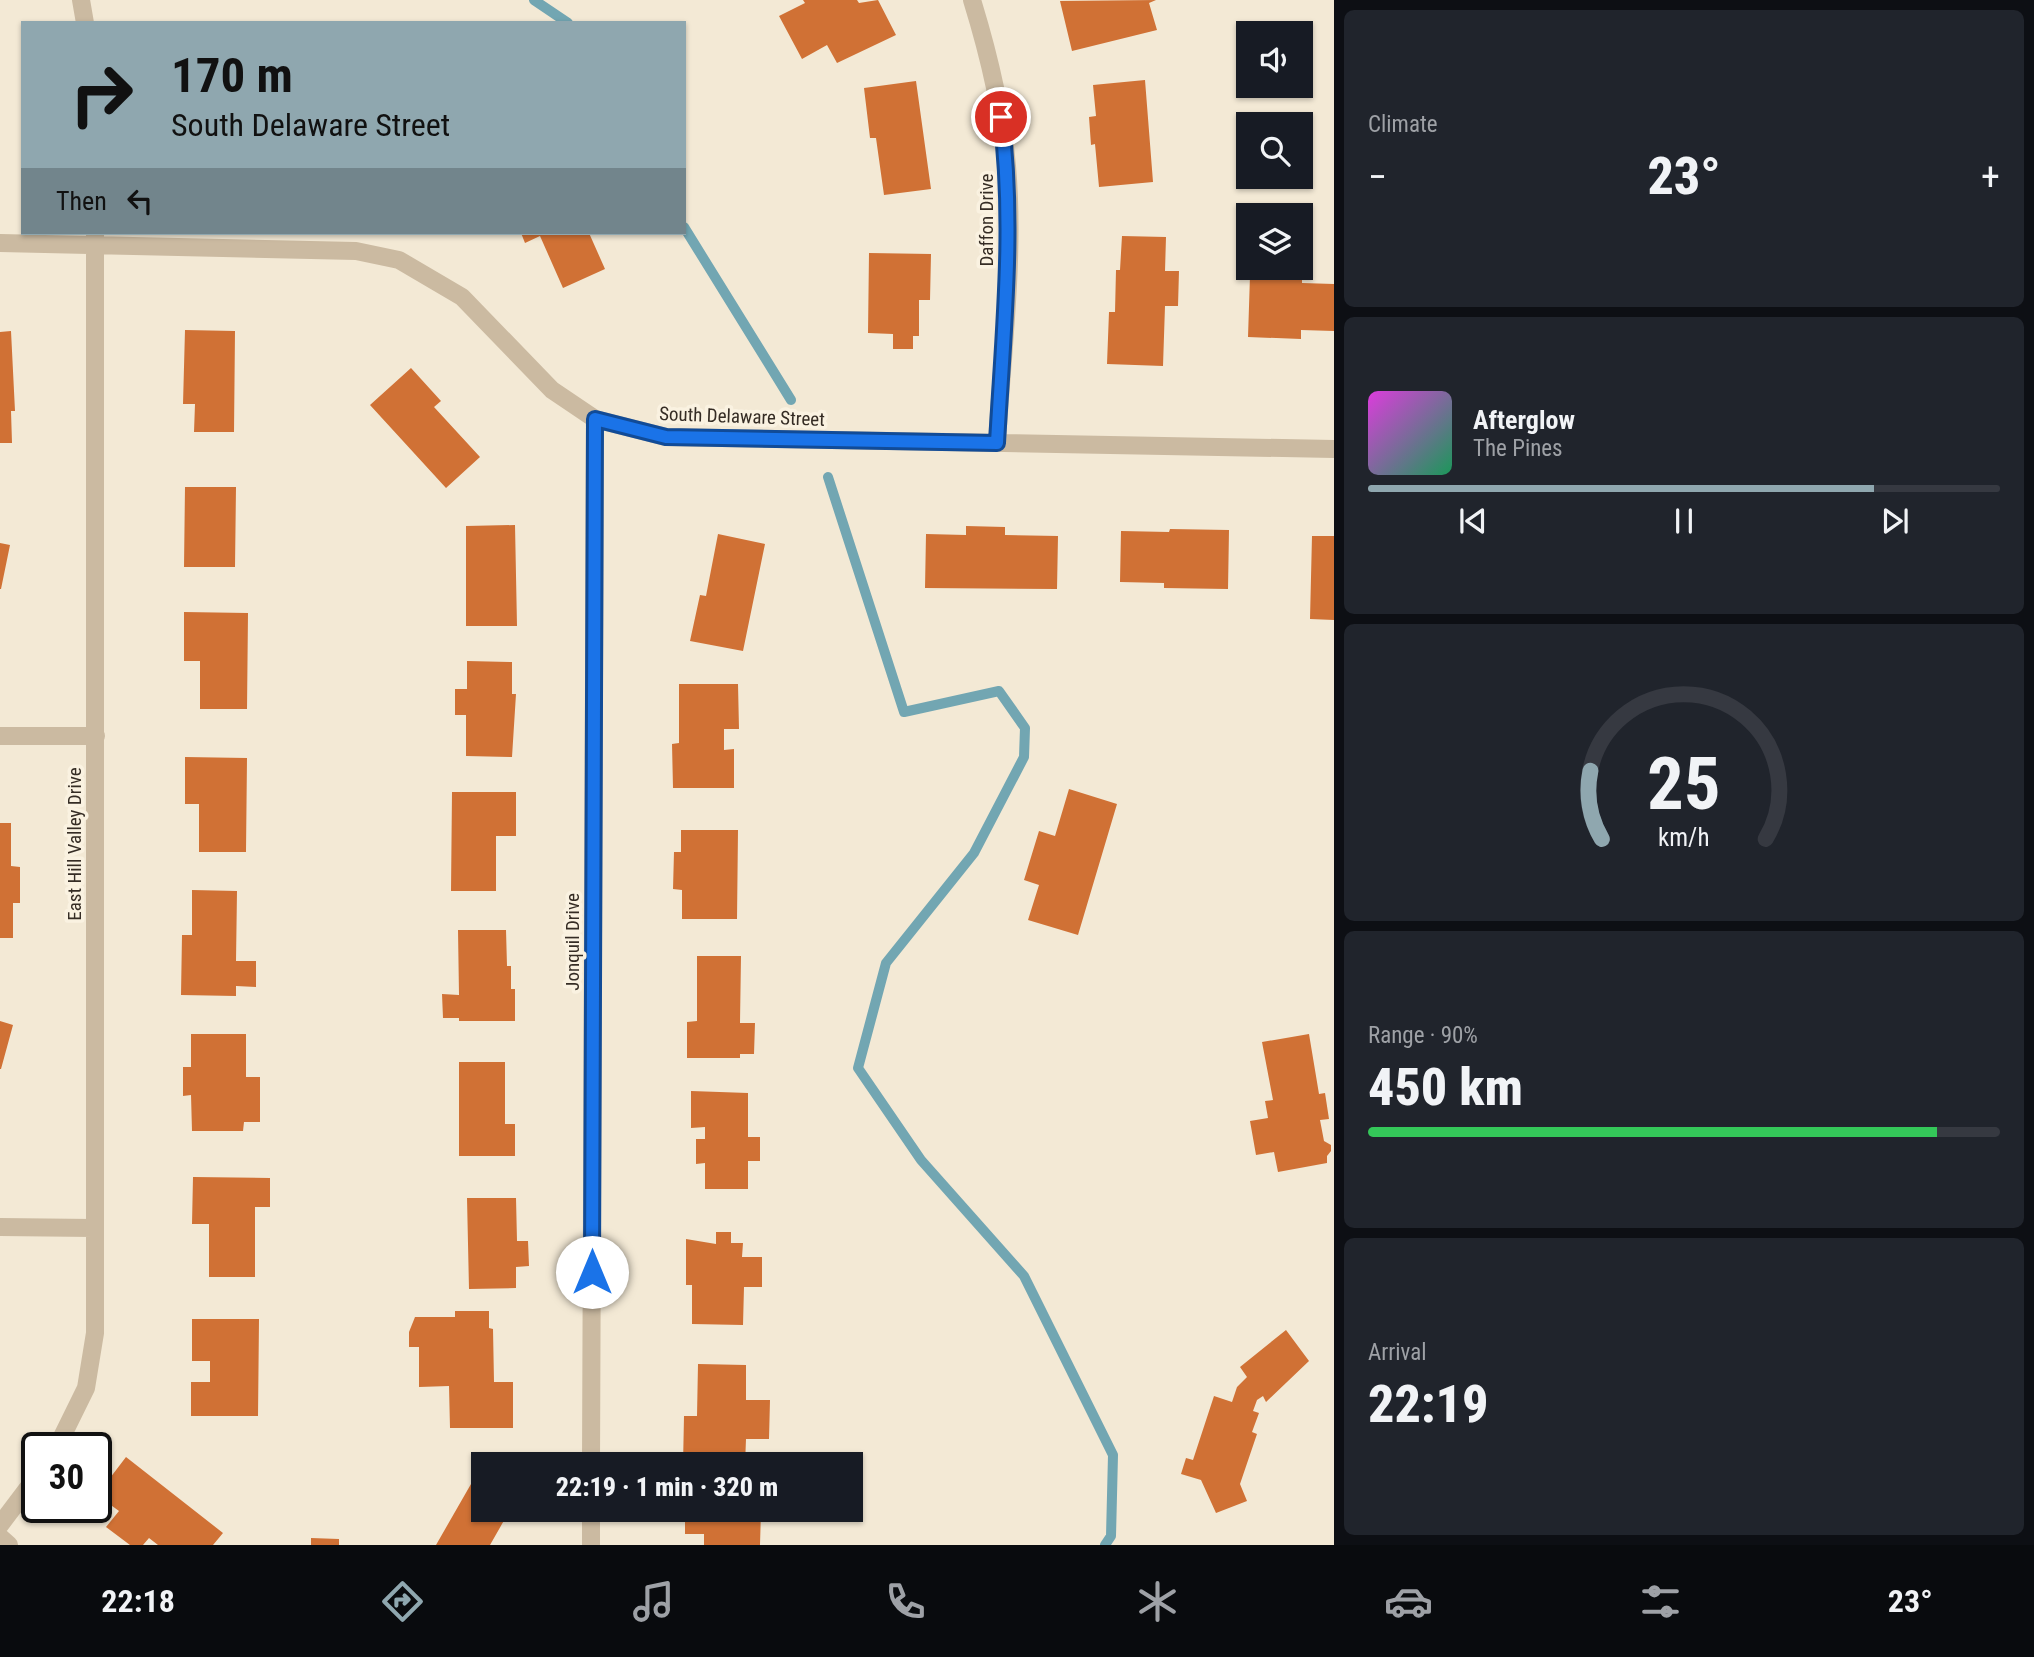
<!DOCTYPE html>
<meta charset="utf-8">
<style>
body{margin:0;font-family:"Roboto Condensed",sans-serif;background:#20242c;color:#f1f3f6;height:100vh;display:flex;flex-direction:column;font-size:26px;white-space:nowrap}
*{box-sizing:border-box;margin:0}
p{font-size:23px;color:#9ea1a6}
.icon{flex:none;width:38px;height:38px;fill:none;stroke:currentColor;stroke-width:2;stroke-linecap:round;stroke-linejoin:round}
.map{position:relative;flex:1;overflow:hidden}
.sheet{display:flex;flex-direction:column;gap:10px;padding:10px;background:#0d0f14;width:700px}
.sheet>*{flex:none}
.guide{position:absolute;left:21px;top:21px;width:665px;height:214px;border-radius:0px;box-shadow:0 2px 5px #0004;background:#8fa7af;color:#111;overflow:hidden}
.controls{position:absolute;left:1236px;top:21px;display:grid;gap:14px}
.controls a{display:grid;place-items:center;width:77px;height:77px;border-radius:0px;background:#171b24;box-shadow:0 2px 5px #0004;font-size:35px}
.speed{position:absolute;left:21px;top:1432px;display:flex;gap:14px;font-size:35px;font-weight:700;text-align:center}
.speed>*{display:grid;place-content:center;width:91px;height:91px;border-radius:50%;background:#171b24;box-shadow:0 2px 5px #0004;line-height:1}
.speed .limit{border:4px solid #111;border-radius:10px;background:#fff;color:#111}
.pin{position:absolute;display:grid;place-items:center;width:60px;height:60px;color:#fff;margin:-30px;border:4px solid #fff;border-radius:50%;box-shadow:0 2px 7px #0007}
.me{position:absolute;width:77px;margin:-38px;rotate:0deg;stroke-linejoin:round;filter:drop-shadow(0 0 5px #0008)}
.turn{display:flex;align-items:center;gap:24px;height:147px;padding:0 35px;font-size:32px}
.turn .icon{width:91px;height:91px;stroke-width:2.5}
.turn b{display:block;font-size:49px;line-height:60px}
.then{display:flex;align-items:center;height:66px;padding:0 35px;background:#0003;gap:14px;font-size:26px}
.big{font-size:52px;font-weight:800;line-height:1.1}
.sheet .tile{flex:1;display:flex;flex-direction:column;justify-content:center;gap:10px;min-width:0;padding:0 24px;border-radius:10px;background:#20242c}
.sheet .dial{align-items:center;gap:0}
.dial svg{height:182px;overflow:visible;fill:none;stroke:#363941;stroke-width:7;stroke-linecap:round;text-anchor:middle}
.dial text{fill:#f1f3f6;stroke:none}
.song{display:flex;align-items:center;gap:21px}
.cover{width:84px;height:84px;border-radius:10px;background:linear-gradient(135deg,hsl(300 70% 55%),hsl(150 70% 35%))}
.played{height:7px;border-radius:4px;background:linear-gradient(90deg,#8fa7af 80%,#363941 80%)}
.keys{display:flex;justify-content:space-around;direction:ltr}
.heat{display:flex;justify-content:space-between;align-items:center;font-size:38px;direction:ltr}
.charge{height:10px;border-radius:5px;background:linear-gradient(90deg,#34c759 90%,#363941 0)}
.trip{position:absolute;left:471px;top:1452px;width:392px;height:70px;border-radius:0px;background:#171b24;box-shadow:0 2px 5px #0004;font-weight:800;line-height:70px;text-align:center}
.menu{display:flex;height:112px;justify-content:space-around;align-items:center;background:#090b0e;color:#9ea1a6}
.menu .icon{width:49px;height:49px}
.menu .current{color:#8fa7af}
.menu b{font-size:32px;color:#f1f3f6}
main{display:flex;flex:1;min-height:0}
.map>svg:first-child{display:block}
</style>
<main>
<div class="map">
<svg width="1334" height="1545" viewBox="0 0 1334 1545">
<rect width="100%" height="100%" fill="#f3e9d5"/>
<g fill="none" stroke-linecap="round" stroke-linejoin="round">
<!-- stream -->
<path stroke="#72a6b2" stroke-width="10" d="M534,0L568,23
M684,227L791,400
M828,477L904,712L999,691L1025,728L1024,757L974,853L886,963L858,1068L921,1160L1024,1276L1113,1455L1111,1536L1105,1545"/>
</g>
<!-- building -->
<path fill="#d07135" d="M803,0H857L859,3L878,0L896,35L837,63L827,45L802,59L779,16L805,3Z
M1156,0L1149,3L1157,30L1072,51L1060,1Z
M1145,80L1153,182L1099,187L1095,144L1091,145L1089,117L1096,116L1093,85Z
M916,81L931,189L884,195L876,138H870L864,88Z
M521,233H589L605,269L563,288L540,236L525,243Z
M1122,236L1166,237L1165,271H1179L1178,306H1165L1163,366L1107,364L1109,312H1115L1116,270H1120Z
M869,253L931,254L930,300H919V336H913V349H893V334L868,333Z
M1250,276L1302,278V283L1334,284V331L1301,330V339L1248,337Z
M185,330L235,331L234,432H194L195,404H183Z
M11,331L15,411H11L12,443H0V332Z
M411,368L441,401L434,407L480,457L446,488L370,405Z
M185,487H236L235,567H184Z
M515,525L517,626H466V526Z
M966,526L1005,527V535L1058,536L1057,589L925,588L926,534L966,535Z
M1170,529L1229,530L1228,589L1164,588V583L1120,582L1121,531L1169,532Z
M718,534L765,544L743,651L690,641L700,595L706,596Z
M1312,536H1334V620L1310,619Z
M0,543L10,545L1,589H0Z
M184,612L248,613L247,709H200V661H184Z
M467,661L512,662V694H516L512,757L466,756V715H455V689H467Z
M679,684H738L739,729H724V750L734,749V788H673L672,744L679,743Z
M185,757L247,758L246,852H199V804H185Z
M1069,789L1117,804L1078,935L1028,920L1039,885L1024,880L1039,831L1055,836Z
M452,792H516V836H496V891H451Z
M0,823H11V866L20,867V903H13V938H0Z
M681,830H738L737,919H682V890L673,889L674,852H681Z
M192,890L237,891L236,961H256V987L236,986V996L181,995L182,935H192Z
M458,930H506L507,966H511V989H515V1021H459V1018H443L442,994L459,995Z
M697,956H741L740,1023H755L754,1054H740V1058H687V1022L697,1021Z
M0,1021L13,1025L1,1069H0Z
M191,1034H246V1077H260V1122H244L243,1131H192L191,1095L183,1096V1067H191Z
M1309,1034L1319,1094L1325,1093L1329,1119L1320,1120L1324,1141L1331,1145V1151L1327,1156V1163L1278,1172L1274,1152L1256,1155L1250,1121L1268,1118L1265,1101L1273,1100L1262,1042Z
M459,1062H505V1124H515V1156H459Z
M691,1091L748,1093V1137H760V1161H748V1189H705V1163L696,1164V1139H705V1127L691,1128Z
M193,1177L270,1178V1207H255V1277H209V1224H192Z
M467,1198H516L517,1241H528L529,1266L516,1267V1288L469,1289Z
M716,1232H731V1243H743L742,1257H762V1287H744L743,1325L692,1324V1285H686V1239L716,1244Z
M455,1311H489V1328L493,1329L494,1382H513V1428H450L449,1386L419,1387V1347H409V1332L415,1317H455Z
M192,1319H259L258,1416H191V1382H210V1361H192Z
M1286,1330L1309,1361L1266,1402L1263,1396L1257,1400L1253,1411L1259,1413L1252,1432L1257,1434L1240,1484L1247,1501L1216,1513L1201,1480L1181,1474L1186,1458L1193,1460L1214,1396L1232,1402L1237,1387L1247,1377L1240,1367Z
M698,1364L746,1365V1400H770L769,1439H746L745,1465H683L684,1416H697Z
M126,1457L223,1533L213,1545H158L149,1538L143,1545H130L106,1527L119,1511L97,1495Z
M471,1484L483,1491V1510H510L490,1545H436Z
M685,1510H761L760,1545H704V1534H685Z
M311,1538L339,1539V1545H311Z"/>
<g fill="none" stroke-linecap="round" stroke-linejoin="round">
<!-- minor -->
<path stroke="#cbbaa1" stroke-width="18" d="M81,0L85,23
M972,0C989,55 1002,109 1007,166C1015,257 1002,353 997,443
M0,243L356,251L399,260L462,297L552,390L595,419L666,437L1334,449
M0,736H96
M0,1227L93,1228
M57,1447L86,1388L95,1333V233
M591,1465L595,419
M0,1525L37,1476
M0,1537L9,1545
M591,1545V1510"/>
</g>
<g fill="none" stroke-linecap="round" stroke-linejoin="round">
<defs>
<path id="route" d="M592,1272L595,419L666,437L997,443C1003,335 1015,225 1001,117"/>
</defs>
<!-- route casing -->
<use href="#route" stroke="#114b97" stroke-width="18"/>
<!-- route -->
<use href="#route" stroke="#1a73e8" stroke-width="12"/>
</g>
<g text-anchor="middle" stroke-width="7" stroke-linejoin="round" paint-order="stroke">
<!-- street labels -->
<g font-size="19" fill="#352c24" stroke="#faf2e1">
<text transform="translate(986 220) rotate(-90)" y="7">Daffon Drive</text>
<text transform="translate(742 416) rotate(2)" y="7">South Delaware Street</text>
<text transform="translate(74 844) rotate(-90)" y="7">East Hill Valley Drive</text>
<text transform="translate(572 942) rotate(-90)" y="7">Jonquil Drive</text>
</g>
</g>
</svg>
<div class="controls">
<a><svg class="icon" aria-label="sound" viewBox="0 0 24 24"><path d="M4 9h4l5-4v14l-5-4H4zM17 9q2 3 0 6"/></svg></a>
<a><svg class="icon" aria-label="search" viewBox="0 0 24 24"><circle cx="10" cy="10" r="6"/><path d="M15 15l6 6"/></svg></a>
<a><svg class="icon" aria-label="layers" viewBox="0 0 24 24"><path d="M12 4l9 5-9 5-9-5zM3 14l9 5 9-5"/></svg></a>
</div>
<div class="speed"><div class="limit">30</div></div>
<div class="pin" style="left:1001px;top:117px;background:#d93025"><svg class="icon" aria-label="arrive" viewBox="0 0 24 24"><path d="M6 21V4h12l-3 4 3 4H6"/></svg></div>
<svg class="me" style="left:592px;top:1272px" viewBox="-20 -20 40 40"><circle r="19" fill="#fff"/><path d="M0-13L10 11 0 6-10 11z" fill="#1a73e8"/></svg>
<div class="trip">22:19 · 1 min · 320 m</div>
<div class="guide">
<div class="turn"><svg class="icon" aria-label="right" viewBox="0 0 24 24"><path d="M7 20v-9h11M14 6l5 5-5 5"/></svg><div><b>170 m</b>South Delaware Street</div></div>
<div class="then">Then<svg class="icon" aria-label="left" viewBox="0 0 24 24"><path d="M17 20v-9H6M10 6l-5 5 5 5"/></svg></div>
</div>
</div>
<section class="sheet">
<div class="tile"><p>Climate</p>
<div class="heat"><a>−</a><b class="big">23°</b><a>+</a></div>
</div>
<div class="tile">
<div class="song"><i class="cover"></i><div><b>Afterglow</b><p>The Pines</p></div></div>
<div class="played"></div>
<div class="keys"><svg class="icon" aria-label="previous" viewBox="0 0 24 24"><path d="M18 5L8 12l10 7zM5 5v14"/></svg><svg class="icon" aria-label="pause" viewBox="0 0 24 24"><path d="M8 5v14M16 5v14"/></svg><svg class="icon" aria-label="next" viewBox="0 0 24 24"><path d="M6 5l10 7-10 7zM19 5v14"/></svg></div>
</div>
<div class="tile dial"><svg viewBox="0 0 100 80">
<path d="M14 69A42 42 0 1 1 86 69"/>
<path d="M14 69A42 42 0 0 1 9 39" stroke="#8fa7af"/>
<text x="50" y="56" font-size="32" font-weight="700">25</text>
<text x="50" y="72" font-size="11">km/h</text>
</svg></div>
<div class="tile"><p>Range · 90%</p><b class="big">450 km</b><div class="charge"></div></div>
<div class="tile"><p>Arrival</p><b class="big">22:19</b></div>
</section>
</main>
<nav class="menu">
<b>22:18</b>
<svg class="icon current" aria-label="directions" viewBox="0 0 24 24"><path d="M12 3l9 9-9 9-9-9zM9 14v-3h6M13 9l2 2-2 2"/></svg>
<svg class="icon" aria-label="music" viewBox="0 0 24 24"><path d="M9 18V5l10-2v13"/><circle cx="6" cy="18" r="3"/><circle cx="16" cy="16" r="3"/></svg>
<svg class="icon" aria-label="phone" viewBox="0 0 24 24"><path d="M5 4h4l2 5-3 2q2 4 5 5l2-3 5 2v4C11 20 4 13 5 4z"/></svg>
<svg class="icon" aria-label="climate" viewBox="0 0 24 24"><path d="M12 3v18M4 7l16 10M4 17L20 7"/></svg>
<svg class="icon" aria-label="car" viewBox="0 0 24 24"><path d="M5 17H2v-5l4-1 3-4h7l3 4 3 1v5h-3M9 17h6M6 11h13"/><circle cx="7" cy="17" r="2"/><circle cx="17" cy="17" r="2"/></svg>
<svg class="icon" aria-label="filters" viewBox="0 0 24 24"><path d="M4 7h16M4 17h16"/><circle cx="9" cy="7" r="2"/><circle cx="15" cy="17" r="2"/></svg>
<b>23°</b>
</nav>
